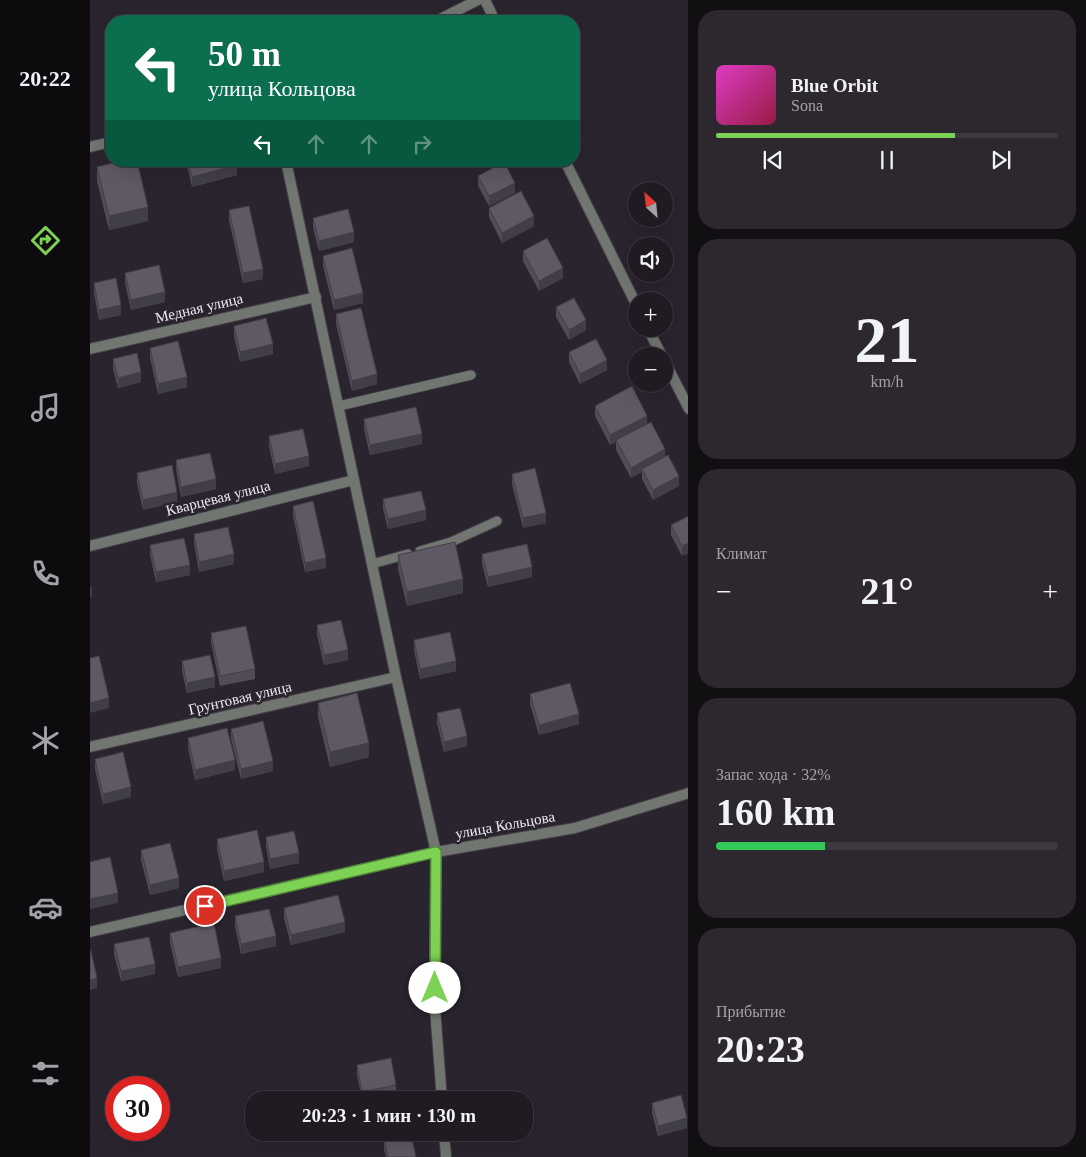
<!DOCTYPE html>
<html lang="ru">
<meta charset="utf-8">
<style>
body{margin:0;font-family:"Times New Roman",serif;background:#2d2830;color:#f1f3f6;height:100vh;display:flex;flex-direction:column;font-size:19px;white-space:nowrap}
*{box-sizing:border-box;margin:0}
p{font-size:16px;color:#a2a1a6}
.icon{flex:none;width:28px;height:28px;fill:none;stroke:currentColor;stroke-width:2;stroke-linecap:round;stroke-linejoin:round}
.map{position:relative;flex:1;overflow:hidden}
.drawer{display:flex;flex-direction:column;gap:10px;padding:10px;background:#120f13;width:398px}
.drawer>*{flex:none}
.hud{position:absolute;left:15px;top:15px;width:475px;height:152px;border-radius:20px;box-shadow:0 5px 20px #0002,0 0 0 1px #3d3941;background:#0b6e4f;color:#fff;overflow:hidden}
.needle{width:32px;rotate:333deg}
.tools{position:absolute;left:538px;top:182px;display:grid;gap:10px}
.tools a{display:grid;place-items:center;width:45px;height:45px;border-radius:50%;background:#201b23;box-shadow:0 5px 20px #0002,0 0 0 1px #3d3941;font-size:25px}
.speed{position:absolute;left:15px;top:1076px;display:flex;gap:10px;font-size:25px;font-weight:700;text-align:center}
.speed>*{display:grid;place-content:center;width:65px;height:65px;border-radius:50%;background:#201b23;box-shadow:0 5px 20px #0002,0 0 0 1px #3d3941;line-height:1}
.speed .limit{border:8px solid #d22;background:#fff;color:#111}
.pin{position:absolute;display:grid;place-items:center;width:42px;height:42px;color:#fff;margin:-21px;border:2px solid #fff;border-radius:50%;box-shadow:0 1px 5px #0007}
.me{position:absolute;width:55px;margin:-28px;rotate:0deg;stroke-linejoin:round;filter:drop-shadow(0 0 4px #0008)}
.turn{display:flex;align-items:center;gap:18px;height:105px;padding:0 20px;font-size:22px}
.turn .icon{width:65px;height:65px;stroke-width:2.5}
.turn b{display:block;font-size:35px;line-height:42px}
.lanes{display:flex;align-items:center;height:48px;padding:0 20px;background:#0003;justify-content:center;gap:25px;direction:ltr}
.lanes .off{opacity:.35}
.big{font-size:38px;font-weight:700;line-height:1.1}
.drawer .widget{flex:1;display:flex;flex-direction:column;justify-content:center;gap:8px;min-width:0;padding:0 18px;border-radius:20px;background:#2d2830}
.drawer .dial{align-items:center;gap:0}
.dial b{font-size:65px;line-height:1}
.song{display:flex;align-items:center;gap:15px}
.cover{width:60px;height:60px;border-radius:8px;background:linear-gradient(135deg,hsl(310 70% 55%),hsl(340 70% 35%))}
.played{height:5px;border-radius:2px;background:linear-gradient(90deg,#7dd154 70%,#3d3941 70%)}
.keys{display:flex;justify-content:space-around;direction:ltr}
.heat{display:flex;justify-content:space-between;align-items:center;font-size:28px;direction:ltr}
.charge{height:8px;border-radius:4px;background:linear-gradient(90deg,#34c759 32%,#3d3941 0)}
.trip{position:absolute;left:155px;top:1091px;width:288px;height:50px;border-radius:20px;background:#201b23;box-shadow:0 5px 20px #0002,0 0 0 1px #3d3941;font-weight:700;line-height:50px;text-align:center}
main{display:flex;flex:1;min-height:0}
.dock{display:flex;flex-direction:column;width:90px;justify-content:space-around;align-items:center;background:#0d0b0e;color:#a2a1a6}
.dock .icon{width:35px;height:35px}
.dock .selected{color:#7dd154}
.dock b{font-size:22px;color:#f1f3f6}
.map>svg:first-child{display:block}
</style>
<main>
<nav class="dock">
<b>20:22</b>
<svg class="icon selected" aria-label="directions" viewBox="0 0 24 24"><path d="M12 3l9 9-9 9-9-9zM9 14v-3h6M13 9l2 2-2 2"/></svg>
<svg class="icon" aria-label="music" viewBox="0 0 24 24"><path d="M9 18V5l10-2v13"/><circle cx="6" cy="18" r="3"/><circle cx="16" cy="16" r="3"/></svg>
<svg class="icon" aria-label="phone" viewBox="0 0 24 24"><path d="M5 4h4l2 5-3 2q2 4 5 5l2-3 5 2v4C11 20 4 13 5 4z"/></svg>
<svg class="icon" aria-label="climate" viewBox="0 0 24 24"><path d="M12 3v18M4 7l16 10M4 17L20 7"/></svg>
<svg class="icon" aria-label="car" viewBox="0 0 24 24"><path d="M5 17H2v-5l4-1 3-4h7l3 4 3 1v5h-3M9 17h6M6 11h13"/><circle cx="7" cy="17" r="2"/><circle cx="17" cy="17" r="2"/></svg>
<svg class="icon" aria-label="filters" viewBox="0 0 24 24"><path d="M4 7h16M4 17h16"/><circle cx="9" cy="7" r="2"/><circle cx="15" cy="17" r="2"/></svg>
</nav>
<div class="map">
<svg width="599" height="1157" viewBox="0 0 599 1157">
<rect width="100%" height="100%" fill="#2a242f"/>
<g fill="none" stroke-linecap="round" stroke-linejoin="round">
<defs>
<path id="lane" d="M249,406L381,375
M330,551L361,542L407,521
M282,564L318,554"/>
<path id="street" d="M395,0L405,21
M346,21L388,0
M0,147L21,142
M196,161L306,677L346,852L345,1008L352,1100
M475,161L546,304
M558,329L572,356
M0,349L226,297
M574,360L599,409
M0,546L264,480
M0,747L306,677
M0,932L346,852L485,828L599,793
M354,1132L356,1157"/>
</defs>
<!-- lane casing -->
<use href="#lane" stroke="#46404a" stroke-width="11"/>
<!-- street casing -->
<use href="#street" stroke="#46404a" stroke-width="12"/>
<!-- lane -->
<use href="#lane" stroke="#727671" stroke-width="9"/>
<!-- street -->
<use href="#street" stroke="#727671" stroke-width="10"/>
</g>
<!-- wall -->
<path fill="#524c57" d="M96,161H146L147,175L102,187Z
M7,167L58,221L19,230L7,181Z
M388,176L425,193L399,206L388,186Z
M399,208L444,226L412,243L399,217Z
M139,210L173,279L153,283L139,220Z
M223,218L264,242L229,251L223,228Z
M433,251L473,278L449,291L433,261Z
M233,256L273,303L244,310L233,266Z
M35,273L75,302L41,310L35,283Z
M4,283L31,315L9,320L4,293Z
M466,307L496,330L479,340L466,317Z
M246,314L287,384L262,391L246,324Z
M144,326L183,354L150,362L144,336Z
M60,348L97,387L68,394L60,358Z
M479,352L517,370L490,384L479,362Z
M23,359L51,382L28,388L23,369Z
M505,406L557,424L589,486L563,500L552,479V472L541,478L526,450V442L520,445L505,416Z
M274,419L332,444L280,455L274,429Z
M179,436L219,466L185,474L179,446Z
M86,460L126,489L91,497L86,470Z
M47,473L87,502L53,510L47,483Z
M422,474L456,523L433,528L422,484Z
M293,499L336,520L298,529L293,509Z
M203,506L236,568L215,572L203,516Z
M599,516L592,556L581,535V525Z
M104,534L144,564L109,572L104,544Z
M60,545L100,575L66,582L60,555Z
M392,554L442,577L398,587L392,564Z
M308,555L373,593L317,606L308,569Z
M227,625L258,660L234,665L227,635Z
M121,633L165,669V679L130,686L121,643Z
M324,640L366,671L330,679L324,650Z
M92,661L125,687L97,693L92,671Z
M440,694L489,724L449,735L440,704Z
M228,703L279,757L240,767L228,717Z
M347,713L377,746L354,752L347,723Z
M141,729L183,771L151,779L141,739Z
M98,738L145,770L105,780L98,748Z
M5,759L41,797L13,804L5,769Z
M176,837L209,863L180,869L176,847Z
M127,839L174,872L134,881L127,849Z
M51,850L89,888L60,895L51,860Z
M194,908L255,932L201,945L194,918Z
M145,916L186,946L151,954L145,926Z
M80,933L131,968L88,977L80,943Z
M24,944L65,974L31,981L24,954Z
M267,1065L306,1085V1095L281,1100H272L267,1075Z
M562,1103L597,1128L568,1136L562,1113Z
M294,1140L326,1157H296L294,1150Z"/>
<!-- shaded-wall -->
<path fill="#423e47" d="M213,161H222L213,163Z
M147,165V175L102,187V177Z
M425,183V193L399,206V196Z
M58,207V221L19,230V216Z
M444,216V226L412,243V233Z
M264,232V242L229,251V241Z
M473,268V278L449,291V281Z
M173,269V279L153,283V273Z
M75,292V302L41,310V300Z
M273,293V303L244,310V300Z
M31,305V315L9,320V310Z
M496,320V330L479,340V330Z
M183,344V354L150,362V352Z
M517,360V370L490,384V374Z
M51,372V382L28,388V378Z
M287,374V384L262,391V381Z
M97,377V387L68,394V384Z
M557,416V426L520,445V435Z
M332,434V444L280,455V445Z
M575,449V459L552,469V472L541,478V468Z
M219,456V466L185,474V464Z
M589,476V486L563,500V490Z
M126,479V489L91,497V487Z
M87,492V502L53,510V500Z
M336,510V520L298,529V519Z
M456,513V523L433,528V518Z
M599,543V553L592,556V546Z
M144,554V564L109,572V562Z
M236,558V568L215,572V563Z
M100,565V575L66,582V572Z
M442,567V577L398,587V577Z
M373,579V593L317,606V592Z
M0,587H2V597H0Z
M258,650V660L234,665V655Z
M366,661V671L330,679V669Z
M125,677V687L97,693V683Z
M19,698V708L0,713V703Z
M489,714V724L449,735V725Z
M377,736V746L354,752V742Z
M279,743V757L240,767V752Z
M145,760V770L105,780V770Z
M183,761V771L151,779V769Z
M41,787V797L13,804V794Z
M209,853V863L180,869V859Z
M174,862V872L134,881V871Z
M89,878V888L60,895V885Z
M28,893V903L0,909V899Z
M255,922V932L201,945V935Z
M186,936V946L151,954V944Z
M131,958V968L88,977V967Z
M65,964V974L31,981V971Z
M7,978V988L0,990V980Z
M597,1118V1128L568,1136V1126Z"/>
<!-- building -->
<path fill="#5f5865" stroke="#423e47" d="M31,161H47L58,207L19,216L7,167Z
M98,161H146L147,165L102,177Z
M414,162L425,183L399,196L388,176Z
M431,191L444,216L412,233L399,208Z
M159,206L173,269L153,273L139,210Z
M258,209L264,232L229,241L223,218Z
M457,238L473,268L449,281L433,251Z
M262,248L273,293L244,300L233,256Z
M69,265L75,292L41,300L35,273Z
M26,278L31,305L9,310L4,283Z
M484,298L496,320L479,330L466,307Z
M271,308L287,374L262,381L246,314Z
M176,318L183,344L150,352L144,326Z
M506,339L517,360L490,374L479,352Z
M88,341L97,377L68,384L60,348Z
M47,353L51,372L28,378L23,359Z
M542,386L557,416L520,435L505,406Z
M326,407L332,434L280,445L274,419Z
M561,422L575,449L541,468L526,440Z
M213,429L219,456L185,464L179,436Z
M120,453L126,479L91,487L86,460Z
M578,455L589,476L563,490L552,469Z
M82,465L87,492L53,500L47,473Z
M445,468L456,513L433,518L422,474Z
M331,491L336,510L298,519L293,499Z
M223,501L236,558L215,563L203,506Z
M599,516V543L592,546L581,525Z
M138,527L144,554L109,562L104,534Z
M94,538L100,565L66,572L60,545Z
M365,542L373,579L317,592L308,555Z
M437,544L442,567L398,577L392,554Z
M251,620L258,650L234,655L227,625Z
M156,626L165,669L130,676L121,633Z
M360,632L366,661L330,669L324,640Z
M120,655L125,677L97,683L92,661Z
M9,656L19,698L0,703V658Z
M480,683L489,714L449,725L440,694Z
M267,693L279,743L240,752L228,703Z
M370,708L377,736L354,742L347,713Z
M173,721L183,761L151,769L141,729Z
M137,728L145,760L105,770L98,738Z
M33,752L41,787L13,794L5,759Z
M167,830L174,862L134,871L127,839Z
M204,831L209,853L180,859L176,837Z
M80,843L89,878L60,885L51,850Z
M20,857L28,893L0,899V862Z
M248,895L255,922L201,935L194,908Z
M179,909L186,936L151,944L145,916Z
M124,923L131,958L88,967L80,933Z
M59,937L65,964L31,971L24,944Z
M0,951H1L7,978L0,980Z
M301,1058L306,1085L272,1092L267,1065Z
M591,1095L597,1118L568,1126L562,1103Z
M321,1134L326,1157H298L294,1140Z"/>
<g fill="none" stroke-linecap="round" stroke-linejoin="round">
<defs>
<path id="route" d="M115,906L346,852L345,988"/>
</defs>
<!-- route casing -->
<use href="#route" stroke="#518837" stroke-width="12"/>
<!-- route -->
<use href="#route" stroke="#7dd154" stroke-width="9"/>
</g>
<g text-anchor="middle" stroke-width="5" stroke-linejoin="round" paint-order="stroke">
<!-- street labels -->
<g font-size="15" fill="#efebf3" stroke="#2a242f">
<text transform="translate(109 308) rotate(-13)" y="5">Медная улица</text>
<text transform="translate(128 498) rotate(-14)" y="5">Кварцевая улица</text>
<text transform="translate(150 698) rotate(-13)" y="5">Грунтовая улица</text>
<text transform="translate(415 825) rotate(-10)" y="5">улица Кольцова</text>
</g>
</g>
</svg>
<div class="tools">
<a><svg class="needle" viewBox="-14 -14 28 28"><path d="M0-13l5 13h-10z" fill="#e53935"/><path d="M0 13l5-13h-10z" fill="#a2a1a6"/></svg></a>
<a><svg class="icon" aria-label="sound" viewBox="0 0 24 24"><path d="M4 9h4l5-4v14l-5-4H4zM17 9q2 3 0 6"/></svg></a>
<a>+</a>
<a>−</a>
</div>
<div class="speed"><div class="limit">30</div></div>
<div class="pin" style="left:115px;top:906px;background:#d93025"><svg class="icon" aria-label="arrive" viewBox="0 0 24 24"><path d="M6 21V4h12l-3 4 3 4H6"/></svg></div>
<svg class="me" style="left:345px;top:988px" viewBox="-20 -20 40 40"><circle r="19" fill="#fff"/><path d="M0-13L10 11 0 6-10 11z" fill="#7dd154"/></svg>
<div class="trip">20:23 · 1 мин · 130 m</div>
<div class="hud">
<div class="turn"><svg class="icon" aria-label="left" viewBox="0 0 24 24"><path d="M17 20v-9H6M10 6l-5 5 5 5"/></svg><div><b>50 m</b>улица Кольцова</div></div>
<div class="lanes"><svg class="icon" aria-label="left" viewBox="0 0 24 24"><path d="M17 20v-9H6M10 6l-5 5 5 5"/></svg><svg class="icon off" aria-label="ahead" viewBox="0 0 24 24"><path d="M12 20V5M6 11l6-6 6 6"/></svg><svg class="icon off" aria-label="ahead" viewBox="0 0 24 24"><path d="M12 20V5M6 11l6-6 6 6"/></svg><svg class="icon off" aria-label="right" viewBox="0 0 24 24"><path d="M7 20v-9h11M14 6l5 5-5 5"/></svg></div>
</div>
</div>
<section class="drawer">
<div class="widget">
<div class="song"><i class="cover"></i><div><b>Blue Orbit</b><p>Sona</p></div></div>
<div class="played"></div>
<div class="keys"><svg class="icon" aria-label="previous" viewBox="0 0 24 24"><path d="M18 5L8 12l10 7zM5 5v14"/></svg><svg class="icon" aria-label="pause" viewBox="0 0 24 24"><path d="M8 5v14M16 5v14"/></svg><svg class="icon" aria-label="next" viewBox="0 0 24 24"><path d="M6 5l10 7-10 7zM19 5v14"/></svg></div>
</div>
<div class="widget dial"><b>21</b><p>km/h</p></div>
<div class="widget"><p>Климат</p>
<div class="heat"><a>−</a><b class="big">21°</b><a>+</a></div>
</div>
<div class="widget"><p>Запас хода · 32%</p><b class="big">160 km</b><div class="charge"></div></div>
<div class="widget"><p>Прибытие</p><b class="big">20:23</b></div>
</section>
</main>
